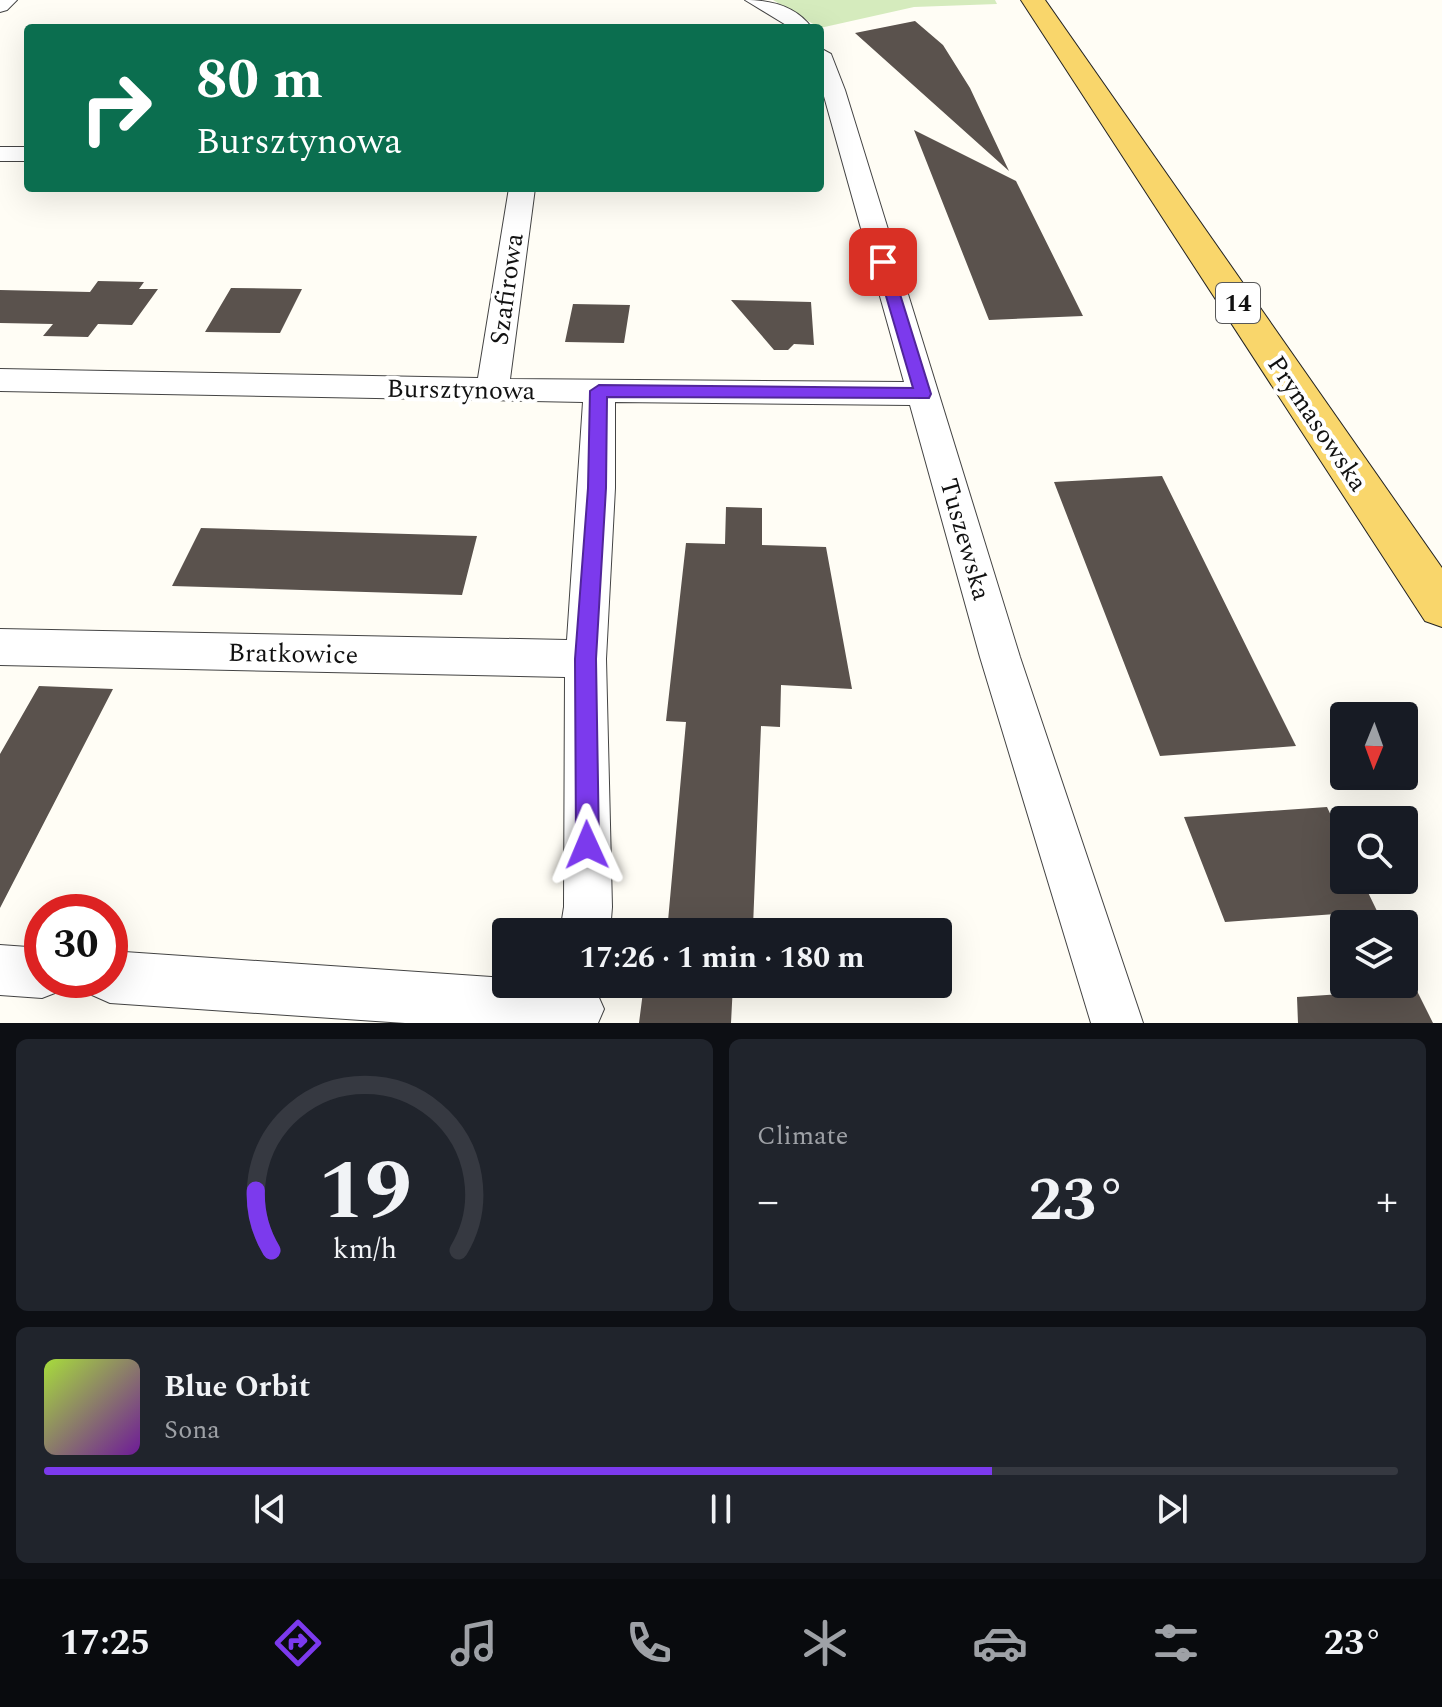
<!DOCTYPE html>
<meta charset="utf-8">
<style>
body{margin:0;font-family:Spectral,serif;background:#20242c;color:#f1f3f6;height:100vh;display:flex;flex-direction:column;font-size:30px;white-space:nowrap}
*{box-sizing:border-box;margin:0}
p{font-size:26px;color:#9ea1a6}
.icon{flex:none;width:44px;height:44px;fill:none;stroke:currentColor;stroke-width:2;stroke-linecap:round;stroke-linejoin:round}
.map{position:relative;height:1023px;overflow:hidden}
.side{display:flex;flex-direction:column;gap:16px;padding:16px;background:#0d0f14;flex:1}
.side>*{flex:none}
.top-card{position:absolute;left:24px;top:24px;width:800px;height:168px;border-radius:8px;box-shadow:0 8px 32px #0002;background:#0b6e4f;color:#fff;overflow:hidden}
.needle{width:52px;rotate:181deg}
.buttons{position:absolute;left:1330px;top:702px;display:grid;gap:16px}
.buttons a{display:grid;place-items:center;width:88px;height:88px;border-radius:8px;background:#171b24;box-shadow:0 8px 32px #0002;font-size:40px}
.speed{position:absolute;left:24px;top:894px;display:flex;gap:16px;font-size:40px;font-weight:700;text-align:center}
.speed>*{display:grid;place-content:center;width:104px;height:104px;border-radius:50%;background:#171b24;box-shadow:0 8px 32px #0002;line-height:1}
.speed .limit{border:12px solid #d22;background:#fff;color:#111}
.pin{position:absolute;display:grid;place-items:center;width:68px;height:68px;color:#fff;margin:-34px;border-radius:16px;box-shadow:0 4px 12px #0006}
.me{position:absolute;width:88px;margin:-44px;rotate:359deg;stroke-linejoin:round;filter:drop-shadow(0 0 6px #0008)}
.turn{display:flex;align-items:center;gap:28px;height:168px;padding:0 40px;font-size:36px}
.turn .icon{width:104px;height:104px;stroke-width:2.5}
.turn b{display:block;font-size:56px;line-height:68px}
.big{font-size:60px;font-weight:700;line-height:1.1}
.side .card{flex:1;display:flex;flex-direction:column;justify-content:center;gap:12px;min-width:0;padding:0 28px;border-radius:12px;background:#20242c}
.side .dial{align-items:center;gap:0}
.dial svg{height:208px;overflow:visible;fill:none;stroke:#363941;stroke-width:7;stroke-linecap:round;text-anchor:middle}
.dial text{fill:#f1f3f6;stroke:none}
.song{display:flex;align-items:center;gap:24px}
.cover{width:96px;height:96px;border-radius:12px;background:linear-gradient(135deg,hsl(80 70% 55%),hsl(280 70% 35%))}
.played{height:8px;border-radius:4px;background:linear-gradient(90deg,#7c3aed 70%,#363941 70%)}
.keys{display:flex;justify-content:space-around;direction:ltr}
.heat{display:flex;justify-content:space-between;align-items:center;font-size:44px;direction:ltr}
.side .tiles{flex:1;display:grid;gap:16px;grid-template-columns:1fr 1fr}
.card:last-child{grid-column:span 2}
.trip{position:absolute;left:492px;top:918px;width:460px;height:80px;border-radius:8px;background:#171b24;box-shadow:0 8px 32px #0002;font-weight:700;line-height:80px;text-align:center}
.tabs{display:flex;height:128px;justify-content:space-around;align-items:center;background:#090b0e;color:#9ea1a6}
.tabs .icon{width:56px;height:56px}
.tabs .current{color:#7c3aed}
.tabs b{font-size:36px;color:#f1f3f6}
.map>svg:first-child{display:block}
</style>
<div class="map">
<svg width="1442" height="1023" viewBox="0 0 1442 1023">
<rect width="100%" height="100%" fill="#fffdf5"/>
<!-- green -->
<path fill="#d5ebbd" d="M773,0H995L997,4L914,7L820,28Z"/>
<!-- building -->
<path fill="#5a524d" d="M915,21L943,45L970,88L1009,171L855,33Z
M914,130L1016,181L1083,316L989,320Z
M98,281L144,282L139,289H158L132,325L98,324L88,337L43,336L53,324L0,323V290L90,292Z
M231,288L302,289L280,333L205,332Z
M731,300L811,302L814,345L794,344L788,350H774Z
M573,304L630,305L624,343L565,342Z
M1162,476L1255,664L1296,746L1160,756L1054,482Z
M726,507L762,508V545L826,547L852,689L781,685L780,727L761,726L753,927L735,926V932H649L650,921H668L686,722L666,721L686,543L725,544Z
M201,528L477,536L462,595L172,586Z
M39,686L113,689L0,908V754Z
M1327,807L1344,843V880H1362L1377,911L1225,922L1184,817Z
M644,984H733L731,1023H639Z
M1416,989L1433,1023H1298L1297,997Z"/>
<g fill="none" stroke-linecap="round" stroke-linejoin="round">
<defs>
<path id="minor" d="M0,0H17L7,10L0,12Z
M745,0C771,0 796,6 812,28H791Z
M820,48L831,54L845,90L1020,657L1143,1023H1091L980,657L910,405L615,402V488L606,659L612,907L610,932H560L564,907L565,677L0,665V629L567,640L583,402L0,391V369L478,378L509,188H535L510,379L904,382L820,82Z
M0,147H28V161H0Z
M0,945L42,948V980H65L60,991L42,998L0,995Z
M110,951L506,978V984H580L596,991L604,1009L598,1023H405L110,1003L92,995L86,980H110Z"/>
<path id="primary" d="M1021,0H1045L1442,568V627L1425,621Z"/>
</defs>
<!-- minor casing -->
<use href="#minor" stroke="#444" stroke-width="2"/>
<!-- primary casing -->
<use href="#primary" stroke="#222" stroke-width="2"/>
<!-- minor -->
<use href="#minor" fill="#fff" fill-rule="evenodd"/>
<!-- primary -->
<use href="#primary" fill="#f9d66b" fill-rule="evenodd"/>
</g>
<!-- route -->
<path fill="#7c3aed" stroke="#51269a" stroke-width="2" d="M883,258L890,262L931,394L929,398L607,397L606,488L596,659L599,845L596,854L587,857L579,854L576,845L575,659L588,488L590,391L599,385L913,388L876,262Z"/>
<g text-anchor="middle" stroke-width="8" stroke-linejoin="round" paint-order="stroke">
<!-- shield labels -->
<rect fill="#fff" stroke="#585858" stroke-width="2" x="1216" y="283" width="44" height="40" rx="6"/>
<g font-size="24" font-weight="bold" fill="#111">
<text x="1238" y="311">14</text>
</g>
<!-- street labels -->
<g font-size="26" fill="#111" stroke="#fff">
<text transform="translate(506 289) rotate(-82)" y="9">Szafirowa</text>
<text transform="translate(461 389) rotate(1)" y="9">Bursztynowa</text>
<text transform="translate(1318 423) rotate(56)" y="9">Prymasowska</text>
<text transform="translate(966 539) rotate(74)" y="9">Tuszewska</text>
<text transform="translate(293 653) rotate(1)" y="9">Bratkowice</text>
</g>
</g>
</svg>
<div class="buttons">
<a><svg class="needle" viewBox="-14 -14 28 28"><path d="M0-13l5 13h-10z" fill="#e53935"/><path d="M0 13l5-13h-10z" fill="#9ea1a6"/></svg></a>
<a><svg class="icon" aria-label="search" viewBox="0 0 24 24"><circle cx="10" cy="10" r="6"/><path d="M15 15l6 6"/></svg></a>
<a><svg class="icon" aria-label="layers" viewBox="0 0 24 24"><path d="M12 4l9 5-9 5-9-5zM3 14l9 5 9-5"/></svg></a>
</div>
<div class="speed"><div class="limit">30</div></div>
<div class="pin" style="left:883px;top:262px;background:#d93025"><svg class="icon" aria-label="arrive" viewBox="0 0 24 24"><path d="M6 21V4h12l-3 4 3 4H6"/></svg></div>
<svg class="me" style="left:587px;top:845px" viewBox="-20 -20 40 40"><path d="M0-17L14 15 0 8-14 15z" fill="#7c3aed" stroke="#fff" stroke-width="4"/></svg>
<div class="trip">17:26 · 1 min · 180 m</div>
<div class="top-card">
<div class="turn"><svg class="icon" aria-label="right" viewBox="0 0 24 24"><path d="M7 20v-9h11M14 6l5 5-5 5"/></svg><div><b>80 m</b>Bursztynowa</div></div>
</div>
</div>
<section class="side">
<div class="tiles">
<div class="card dial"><svg viewBox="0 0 100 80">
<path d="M14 69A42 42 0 1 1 86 69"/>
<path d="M14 69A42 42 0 0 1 8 46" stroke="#7c3aed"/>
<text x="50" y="56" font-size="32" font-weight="700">19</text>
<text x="50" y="72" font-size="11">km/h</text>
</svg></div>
<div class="card"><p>Climate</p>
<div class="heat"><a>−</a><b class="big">23°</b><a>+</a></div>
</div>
<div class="card">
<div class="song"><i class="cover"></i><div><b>Blue Orbit</b><p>Sona</p></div></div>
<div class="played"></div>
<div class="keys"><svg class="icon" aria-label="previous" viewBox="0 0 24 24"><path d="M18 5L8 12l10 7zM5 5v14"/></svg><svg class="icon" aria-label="pause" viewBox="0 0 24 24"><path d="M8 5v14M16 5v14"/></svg><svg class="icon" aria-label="next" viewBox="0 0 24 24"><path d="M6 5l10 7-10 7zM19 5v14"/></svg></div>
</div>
</div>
</section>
<nav class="tabs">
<b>17:25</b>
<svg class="icon current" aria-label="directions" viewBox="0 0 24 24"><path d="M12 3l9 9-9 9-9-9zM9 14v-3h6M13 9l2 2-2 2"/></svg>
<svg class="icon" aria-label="music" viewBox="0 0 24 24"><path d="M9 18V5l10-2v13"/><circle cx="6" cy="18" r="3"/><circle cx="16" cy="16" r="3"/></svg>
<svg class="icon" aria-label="phone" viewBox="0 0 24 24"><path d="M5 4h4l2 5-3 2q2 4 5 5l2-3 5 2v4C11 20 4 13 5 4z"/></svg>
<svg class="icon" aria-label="climate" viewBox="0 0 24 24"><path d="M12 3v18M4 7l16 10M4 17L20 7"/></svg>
<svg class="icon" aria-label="car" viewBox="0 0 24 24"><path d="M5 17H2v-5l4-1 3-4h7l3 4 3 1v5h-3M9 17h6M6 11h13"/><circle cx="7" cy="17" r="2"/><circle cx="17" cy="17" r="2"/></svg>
<svg class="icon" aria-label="filters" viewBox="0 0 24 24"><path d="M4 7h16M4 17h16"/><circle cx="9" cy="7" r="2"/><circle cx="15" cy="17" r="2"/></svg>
<b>23°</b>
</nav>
